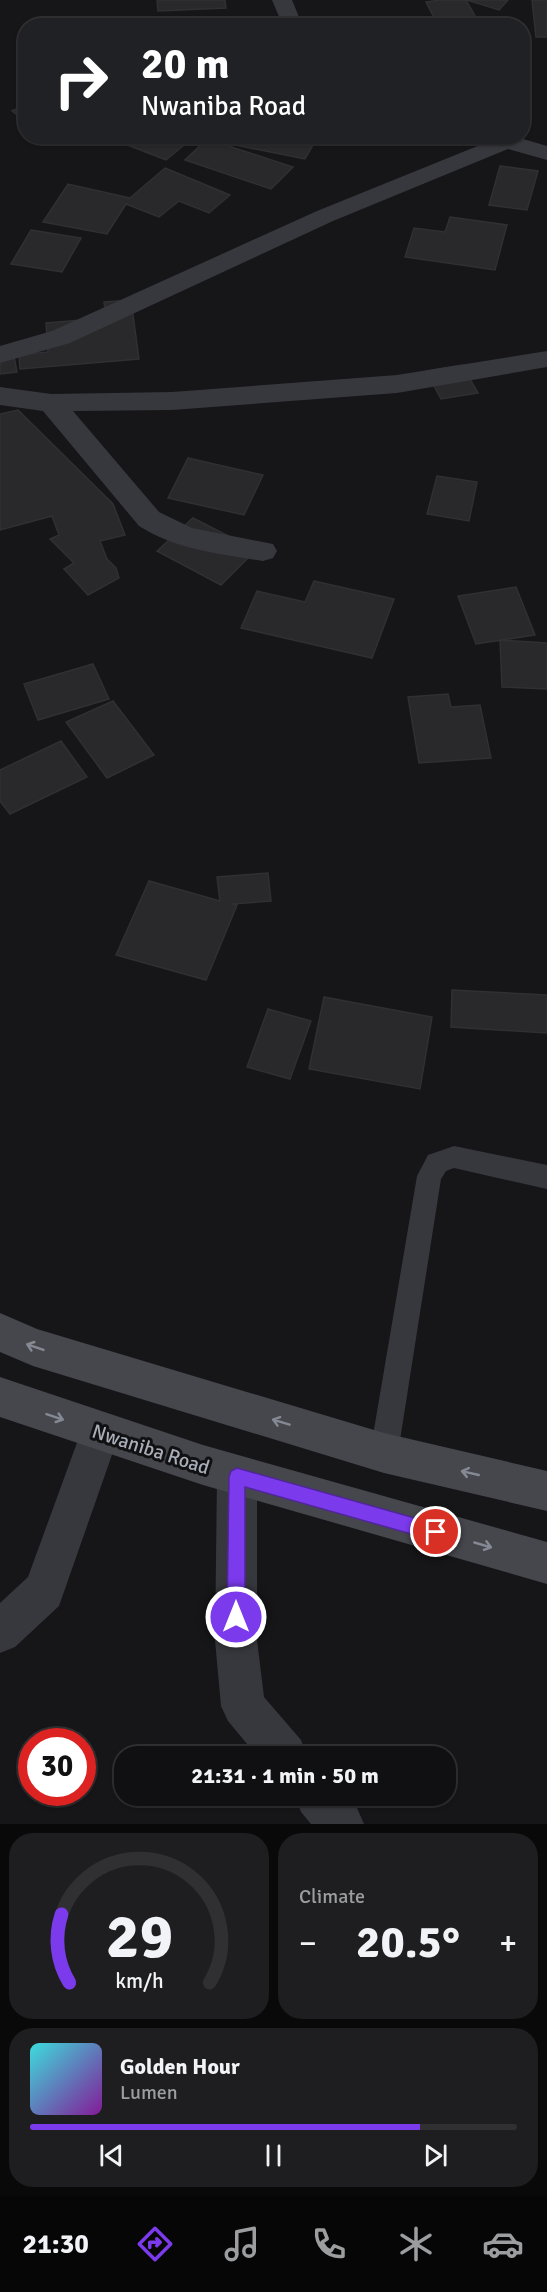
<!DOCTYPE html>
<meta charset="utf-8">
<style>
body{margin:0;font-family:Signika,sans-serif;background:#1e1e20;color:#f1f3f6;height:100vh;display:flex;flex-direction:column;font-size:22px;white-space:nowrap}
*{box-sizing:border-box;margin:0}
p{font-size:20px;color:#9c9d9f}
.icon{flex:none;width:33px;height:33px;fill:none;stroke:currentColor;stroke-width:2;stroke-linecap:round;stroke-linejoin:round}
.map{position:relative;height:1824px;overflow:hidden}
.panel{display:flex;flex-direction:column;gap:9px;padding:9px;background:#09090a;flex:1}
.panel>*{flex:none}
.top-card{position:absolute;left:18px;top:18px;width:512px;height:126px;border-radius:24px;box-shadow:0 2px 4px #0004,0 0 0 2px #303032;background:#202124;color:#fff;overflow:hidden}
.speed{position:absolute;left:18px;top:1728px;display:flex;gap:12px;font-size:30px;font-weight:700;text-align:center}
.speed>*{display:grid;place-content:center;width:78px;height:78px;border-radius:50%;background:#101012;box-shadow:0 2px 4px #0004,0 0 0 2px #303032;line-height:1}
.speed .limit{border:9px solid #d22;background:#fff;color:#111}
.pin{position:absolute;display:grid;place-items:center;width:51px;height:51px;color:#fff;margin:-26px;border:3px solid #fff;border-radius:50%;box-shadow:0 2px 6px #0007}
.me{position:absolute;width:66px;margin:-33px;rotate:0deg;stroke-linejoin:round;filter:drop-shadow(0 0 4px #0008)}
.turn{display:flex;align-items:center;gap:21px;height:126px;padding:0 24px;font-size:27px}
.turn .icon{width:78px;height:78px;stroke-width:2.5}
.turn b{display:block;font-size:42px;line-height:51px}
.big{font-size:45px;font-weight:800;line-height:1.1}
.panel .card{flex:1;display:flex;flex-direction:column;justify-content:center;gap:9px;min-width:0;padding:0 21px;border-radius:24px;background:#1e1e20}
.panel .dial{align-items:center;gap:0}
.dial svg{height:156px;overflow:visible;fill:none;stroke:#303032;stroke-width:7;stroke-linecap:round;text-anchor:middle}
.dial text{fill:#f1f3f6;stroke:none}
.song{display:flex;align-items:center;gap:18px}
.cover{width:72px;height:72px;border-radius:9px;background:linear-gradient(135deg,hsl(180 70% 55%),hsl(290 70% 35%))}
.played{height:6px;border-radius:3px;background:linear-gradient(90deg,#7c3aed 80%,#303032 80%)}
.keys{display:flex;justify-content:space-around;direction:ltr}
.heat{display:flex;justify-content:space-between;align-items:center;font-size:33px;direction:ltr}
.panel .tiles{flex:1;display:grid;gap:9px;grid-template-columns:1fr 1fr}
.card:last-child{grid-column:span 2}
.trip{position:absolute;left:114px;top:1746px;width:342px;height:60px;border-radius:24px;background:#101012;box-shadow:0 2px 4px #0004,0 0 0 2px #303032;font-weight:800;line-height:60px;text-align:center}
.tab-bar{display:flex;height:96px;justify-content:space-around;align-items:center;background:#060607;color:#9c9d9f}
.tab-bar .icon{width:42px;height:42px}
.tab-bar .active{color:#7c3aed}
.tab-bar b{font-size:27px;color:#f1f3f6}
.map>svg:first-child{display:block}
</style>
<div class="map">
<svg width="547" height="1824" viewBox="0 0 547 1824">
<rect width="100%" height="100%" fill="#161618"/>
<!-- building -->
<path fill="#29292c" stroke="#303034" stroke-width="1.5" d="M157,0H225L226,8L158,11Z
M440,0H466L478,21L438,25L426,2Z
M467,0H508L499,10Z
M532,0H547V37H536Z
M215,20L218,26H184Z
M26,105V122L12,111Z
M130,136H179L189,141L166,160L122,143Z
M217,136H318L305,159L215,141Z
M207,139L293,167L271,189L185,160Z
M500,166L538,171L527,210L489,205Z
M165,168L230,195L209,213L179,201L159,217L126,204L107,234L43,222L68,184L130,198Z
M450,217L507,225L495,270L405,257L414,228L445,232Z
M31,230L81,238L62,272L11,264Z
M131,300L139,359L20,369L19,355L48,352L46,323L106,318L104,302Z
M14,356L17,372L0,374V358Z
M462,365L478,393L441,399L426,371Z
M18,410L113,504L125,535L100,541L107,559L116,568L119,578L88,595L64,569L74,563L50,539L59,535L52,516L0,530V414Z
M188,458L263,475L244,515L168,498Z
M437,476L477,482L469,521L427,514Z
M193,518L256,550L221,585L157,551Z
M314,581L394,599L372,658L241,628L257,591L305,602Z
M516,587L535,635L476,644L458,596Z
M500,640L547,643V689L502,687Z
M93,664L109,699L38,720L24,684Z
M448,694L451,707L480,705L491,758L419,763L408,697Z
M113,701L154,755L107,778L66,722Z
M61,741L87,777L10,814L0,801V770Z
M268,873L271,901L232,904L237,905L206,980L116,955L149,881L220,901L217,877Z
M452,990L547,995V1033L451,1027Z
M324,997L432,1017L420,1089L309,1069Z
M268,1009L311,1021L290,1079L247,1067Z"/>
<g fill="none" stroke-linecap="round" stroke-linejoin="round">
<!-- service -->
<path fill="#37383d" fill-rule="evenodd" d="M454,1146L547,1165V1189L454,1168L446,1171L441,1179L398,1453L394,1463L384,1467L374,1463L370,1453L417,1176L428,1155Z"/>
<!-- minor -->
<path fill="#37383d" fill-rule="evenodd" d="M272,0H292L299,17L305,26H283Z
M475,136H513L547,146V160L508,149L333,221L70,343L0,363V346L52,331L317,211L485,143L478,141Z
M547,351V367L397,393L172,410L73,411L159,512L192,528L273,544L277,551L273,558L263,561C220,554 177,550 139,526L43,411L0,405V387L51,394L172,392L397,375Z
M100,1412L114,1418L120,1432L59,1606L15,1647L0,1653V1603L28,1577L86,1418Z
M237,1457L251,1463L257,1477V1640L264,1697L301,1740L307,1756H257L228,1721L221,1706L215,1640L217,1477L223,1463Z
M295,1796H346L357,1808L364,1824H311L301,1812Z"/>
<!-- secondary -->
<path fill="#45474d" fill-rule="evenodd" d="M0,1313L37,1329L384,1433L547,1471V1511L384,1473L33,1366L0,1352Z
M0,1377L203,1445L547,1542V1584L203,1485L0,1417Z"/>
</g>
<!-- one-way arrows -->
<defs><path id="oneway-shaft" d="M-6 0H5M1.5-3L5.5 0L1.5 3" fill="none" stroke-width="1.6" stroke-linecap="round" stroke-linejoin="round" transform="scale(1.5)"/></defs>
<g stroke="#858993">
<use href="#oneway-shaft" transform="translate(35 1347) rotate(-161)"/>
<use href="#oneway-shaft" transform="translate(55 1417) rotate(19)"/>
<use href="#oneway-shaft" transform="translate(281 1422) rotate(-163)"/>
<use href="#oneway-shaft" transform="translate(470 1473) rotate(-167)"/>
<use href="#oneway-shaft" transform="translate(483 1545) rotate(16)"/>
</g>
<!-- route -->
<path fill="#7c3aed" stroke="#51269a" stroke-width="1.5" d="M237,1468L436,1524L442,1526L445,1532L442,1538L436,1541L245,1487V1617L242,1623L236,1626L230,1623L227,1617L229,1477L231,1471Z"/>
<g text-anchor="middle" stroke-width="6" stroke-linejoin="round" paint-order="stroke">
<!-- near-street labels -->
<g font-size="20" fill="#a8adb8" stroke="#111113">
<text transform="translate(151 1449) rotate(18)" y="7">Nwaniba Road</text>
</g>
</g>
</svg>
<div class="speed"><div class="limit">30</div></div>
<div class="pin" style="left:436px;top:1532px;background:#d93025"><svg class="icon" aria-label="arrive" viewBox="0 0 24 24"><path d="M6 21V4h12l-3 4 3 4H6"/></svg></div>
<svg class="me" style="left:236px;top:1617px" viewBox="-20 -20 40 40"><circle r="17" fill="#7c3aed" stroke="#fff" stroke-width="3"/><path d="M0-11L8 9 0 5-8 9z" fill="#fff"/></svg>
<div class="trip">21:31 · 1 min · 50 m</div>
<div class="top-card">
<div class="turn"><svg class="icon" aria-label="right" viewBox="0 0 24 24"><path d="M7 20v-9h11M14 6l5 5-5 5"/></svg><div><b>20 m</b>Nwaniba Road</div></div>
</div>
</div>
<section class="panel">
<div class="tiles">
<div class="card dial"><svg viewBox="0 0 100 80">
<path d="M14 69A42 42 0 1 1 86 69"/>
<path d="M14 69A42 42 0 0 1 10 34" stroke="#7c3aed"/>
<text x="50" y="56" font-size="32" font-weight="700">29</text>
<text x="50" y="72" font-size="11">km/h</text>
</svg></div>
<div class="card"><p>Climate</p>
<div class="heat"><a>−</a><b class="big">20.5°</b><a>+</a></div>
</div>
<div class="card">
<div class="song"><i class="cover"></i><div><b>Golden Hour</b><p>Lumen</p></div></div>
<div class="played"></div>
<div class="keys"><svg class="icon" aria-label="previous" viewBox="0 0 24 24"><path d="M18 5L8 12l10 7zM5 5v14"/></svg><svg class="icon" aria-label="pause" viewBox="0 0 24 24"><path d="M8 5v14M16 5v14"/></svg><svg class="icon" aria-label="next" viewBox="0 0 24 24"><path d="M6 5l10 7-10 7zM19 5v14"/></svg></div>
</div>
</div>
</section>
<nav class="tab-bar">
<b>21:30</b>
<svg class="icon active" aria-label="directions" viewBox="0 0 24 24"><path d="M12 3l9 9-9 9-9-9zM9 14v-3h6M13 9l2 2-2 2"/></svg>
<svg class="icon" aria-label="music" viewBox="0 0 24 24"><path d="M9 18V5l10-2v13"/><circle cx="6" cy="18" r="3"/><circle cx="16" cy="16" r="3"/></svg>
<svg class="icon" aria-label="phone" viewBox="0 0 24 24"><path d="M5 4h4l2 5-3 2q2 4 5 5l2-3 5 2v4C11 20 4 13 5 4z"/></svg>
<svg class="icon" aria-label="climate" viewBox="0 0 24 24"><path d="M12 3v18M4 7l16 10M4 17L20 7"/></svg>
<svg class="icon" aria-label="car" viewBox="0 0 24 24"><path d="M5 17H2v-5l4-1 3-4h7l3 4 3 1v5h-3M9 17h6M6 11h13"/><circle cx="7" cy="17" r="2"/><circle cx="17" cy="17" r="2"/></svg>
</nav>
